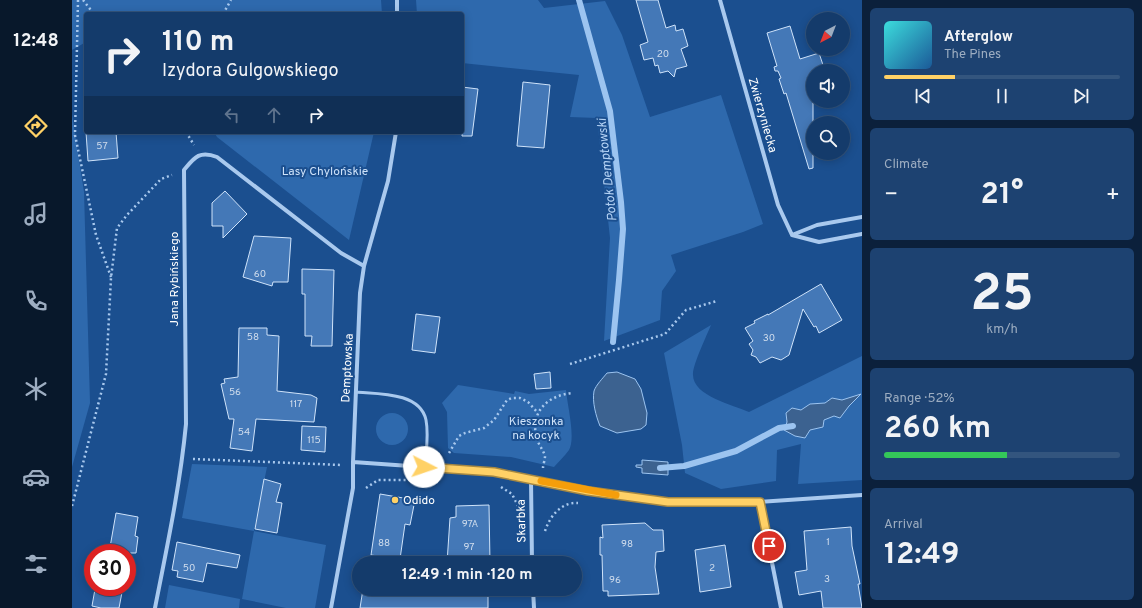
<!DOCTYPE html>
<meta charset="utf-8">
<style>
body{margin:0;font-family:Overpass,sans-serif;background:#1d4271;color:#f1f3f6;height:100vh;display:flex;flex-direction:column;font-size:15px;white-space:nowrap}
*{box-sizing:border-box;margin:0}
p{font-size:13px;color:#9dadc1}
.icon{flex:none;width:22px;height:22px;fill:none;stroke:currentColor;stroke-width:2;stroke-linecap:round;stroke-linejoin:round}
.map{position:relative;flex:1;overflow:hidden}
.details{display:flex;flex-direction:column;gap:8px;padding:8px;background:#0b203b;width:280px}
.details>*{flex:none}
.hud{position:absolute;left:12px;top:12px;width:380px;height:122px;border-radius:4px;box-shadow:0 2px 10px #0003,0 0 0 1px #33557e;background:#143b6b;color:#f1f3f6;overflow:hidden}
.needle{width:26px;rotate:222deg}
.tools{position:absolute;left:734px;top:12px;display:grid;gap:8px}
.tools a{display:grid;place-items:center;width:44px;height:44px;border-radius:50%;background:#143b6b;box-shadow:0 2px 10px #0003,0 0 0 1px #33557e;font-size:20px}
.speed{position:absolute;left:12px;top:544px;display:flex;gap:8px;font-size:20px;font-weight:700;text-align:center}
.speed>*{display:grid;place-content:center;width:52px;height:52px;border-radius:50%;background:#143b6b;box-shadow:0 2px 10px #0003,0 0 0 1px #33557e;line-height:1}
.speed .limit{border:6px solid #d22;background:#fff;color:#111}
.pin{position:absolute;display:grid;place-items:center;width:34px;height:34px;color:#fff;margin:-17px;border:2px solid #fff;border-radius:50%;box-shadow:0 1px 4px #0007}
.me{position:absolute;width:44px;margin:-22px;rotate:94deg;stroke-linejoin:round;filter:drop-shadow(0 0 3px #0008)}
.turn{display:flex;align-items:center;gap:14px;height:84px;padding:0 12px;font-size:18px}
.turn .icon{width:52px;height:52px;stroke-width:2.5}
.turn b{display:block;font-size:28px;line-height:34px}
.lanes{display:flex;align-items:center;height:38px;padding:0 12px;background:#0003;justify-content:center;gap:20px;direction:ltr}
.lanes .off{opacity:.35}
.big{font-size:30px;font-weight:700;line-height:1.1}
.details .card{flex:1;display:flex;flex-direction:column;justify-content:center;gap:6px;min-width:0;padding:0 14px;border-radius:6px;background:#1d4271}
.details .dial{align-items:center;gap:0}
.dial b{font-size:52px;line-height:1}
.song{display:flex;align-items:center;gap:12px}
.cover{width:48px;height:48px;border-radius:6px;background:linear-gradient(135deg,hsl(180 70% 55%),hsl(210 70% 35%))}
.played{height:4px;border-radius:2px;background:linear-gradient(90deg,#ffd166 30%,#33557e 30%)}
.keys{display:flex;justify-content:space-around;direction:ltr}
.heat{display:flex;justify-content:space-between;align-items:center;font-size:22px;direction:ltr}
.charge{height:6px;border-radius:3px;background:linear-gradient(90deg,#34c759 52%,#33557e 0)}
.trip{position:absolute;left:280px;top:556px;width:230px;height:40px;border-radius:20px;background:#143b6b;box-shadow:0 2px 10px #0003,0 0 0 1px #33557e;font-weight:700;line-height:40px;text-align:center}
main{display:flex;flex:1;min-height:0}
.menu{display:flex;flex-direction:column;width:72px;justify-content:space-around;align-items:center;background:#08182b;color:#9dadc1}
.menu .icon{width:28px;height:28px}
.menu .current{color:#ffd166}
.menu b{font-size:18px;color:#f1f3f6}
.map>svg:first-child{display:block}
</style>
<main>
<nav class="menu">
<b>12:48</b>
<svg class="icon current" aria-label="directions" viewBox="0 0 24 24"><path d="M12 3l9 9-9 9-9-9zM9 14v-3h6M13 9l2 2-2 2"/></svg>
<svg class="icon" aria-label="music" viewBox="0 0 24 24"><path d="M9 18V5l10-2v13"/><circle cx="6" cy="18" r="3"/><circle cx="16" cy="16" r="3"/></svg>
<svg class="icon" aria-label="phone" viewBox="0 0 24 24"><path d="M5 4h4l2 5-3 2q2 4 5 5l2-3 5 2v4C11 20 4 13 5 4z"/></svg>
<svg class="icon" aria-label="climate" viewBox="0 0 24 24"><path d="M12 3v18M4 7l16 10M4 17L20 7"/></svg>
<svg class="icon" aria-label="car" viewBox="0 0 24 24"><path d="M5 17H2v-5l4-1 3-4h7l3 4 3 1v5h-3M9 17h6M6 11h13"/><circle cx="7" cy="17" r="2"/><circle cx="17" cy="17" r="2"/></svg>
<svg class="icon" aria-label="filters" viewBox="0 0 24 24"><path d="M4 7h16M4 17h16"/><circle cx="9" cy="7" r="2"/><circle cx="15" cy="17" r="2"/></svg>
</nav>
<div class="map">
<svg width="790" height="608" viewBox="0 0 790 608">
<rect width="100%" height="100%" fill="#1b4f8f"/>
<!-- green -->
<path fill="#2e69ad" d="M0,0H309L310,14H14V42L0,50Z
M344,0H466L472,8L533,1L550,35L578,117L649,95L691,224L671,232L599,255L604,271L590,291L588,320L532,341L538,238L525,118L498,117L507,75L390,63V14H345Z
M0,114L12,192L18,403L0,467Z
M142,132H302L277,240L145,137Z
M639,325C635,335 620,366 621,375C621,396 661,405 677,412L790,356V480L726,484L729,444L705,450L704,481L649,489L613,473L610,445L592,353Z
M386,385L442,394L443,391L457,394L494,390C495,404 504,438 497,450C493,456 487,461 482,467L439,457L382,453L376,448L375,412L370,403Z
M304 429a16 16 0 1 1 32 0a16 16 0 1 1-32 0Z
M120,464L195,467L182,531L254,545L243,608H214L170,599L182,531L110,518Z
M97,585L168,599L167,608H93Z"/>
<!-- water -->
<path fill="#3c6290" stroke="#9cc4f0" d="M545,372L563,379L569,389L575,413L574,425L569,429L545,433L528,426C524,416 520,402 522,391C524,385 531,378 535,373Z
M789,394L777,406L768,418L762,416L752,420L751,427L738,430L733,438L723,436L712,430L715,422L714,413L720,408L729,410L738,404L753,403L760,398L770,400Z
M570,460L596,462V475L570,473V468L564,467V465H570Z"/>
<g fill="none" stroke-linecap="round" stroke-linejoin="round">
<!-- stream -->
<path stroke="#9cc4f0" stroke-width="6" d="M507,0L538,111L549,202L551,229L547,280L541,342
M588,468L612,466L664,451L707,428L721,426"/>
</g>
<!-- building -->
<path fill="#4478b7" stroke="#cfe3fa" d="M564,0H586L594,28L603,25L604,31L611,29L616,46L609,49L615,66L604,69L602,77L596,71L588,73L586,65L583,66L581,58L572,60L568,45L576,42Z
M718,26L728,59L747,53L753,71H741V168L737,169L714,93L712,94L707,79L709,78L706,71H703L702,67L705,66L695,33Z
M451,82L478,85L472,148L445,146Z
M390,87L406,89L400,136H390Z
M14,132H44L46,158L16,161Z
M153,191L175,214L151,238V226H140V203Z
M182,236L219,238L216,282H201L200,286L171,277Z
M230,269L262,270L260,346H239L240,336H233V294H230Z
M749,284L770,320L747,333L744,326L742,327L731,309L717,355L709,360L700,357L688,363L684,357L679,355L681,350L677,344L681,341L673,328L683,323L682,321L696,314V315Z
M344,314L368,317L363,353L340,350Z
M167,328H195V335L207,336L205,391L239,395L245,398L242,422L184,419L180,451L158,448L162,419H157L149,384L153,383L152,379L166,377Z
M478,372L479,388L464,389L462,374Z
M230,426L254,427L253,452L229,450Z
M192,479L209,484L204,502L210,503L205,533L183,529Z
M308,494L343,500L338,525L333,524L328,559L299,555Z
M417,505L418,563H375L378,518L384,517V506Z
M44,513L66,517L63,536L66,537L64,553H37Z
M573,523L581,530H591L592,551L584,552L583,567L587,594L536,596V591H531L530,555H528V537L531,538L530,525Z
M779,527L780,546L788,584H786L790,608H751L749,591L727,595L723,572L735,570L732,531Z
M105,542L168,555L165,568L135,563L131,582L105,577L106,571L100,570Z
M653,545L659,587L628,592L623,550Z
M30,587H51L47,608H29L20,606L23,589L29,590Z
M291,589H402V593H416V608H288Z"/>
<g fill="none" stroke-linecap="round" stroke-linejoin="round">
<!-- path -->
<path stroke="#a9c9ee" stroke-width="2.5" stroke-dasharray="2 3" stroke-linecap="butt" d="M6,0L3,135L24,235L39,277
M11,0L22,14
M151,14L159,0
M114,132L122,145
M498,364L593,334L614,310L645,301
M377,453L387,436L393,433L412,428L422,420L435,400L440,398H448L456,402L466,413
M121,459L270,465
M471,468C471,465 473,460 473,456C471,449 465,443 464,436C459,410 477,395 501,393
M429,487L440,494L446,506
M294,488L306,480H343
M0,506L34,374L39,278L45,228L55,215L89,179L100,175
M473,531C478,516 489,502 506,503"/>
<!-- lane -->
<path stroke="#a9c9ee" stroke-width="3" d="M284,392C306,394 348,392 354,420C357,435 354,452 353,467"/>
<!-- street -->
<path stroke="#a9c9ee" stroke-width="4" d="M325,0V14
M648,0L706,205L720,235
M720,235L745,225L790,217
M720,235L747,242L790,234
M281,462L422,472L516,491L596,502H688L790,495
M459,480L460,563
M688,502L709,608
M461,589L462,608
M83,608C95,547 108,486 114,424L112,170C122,158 127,150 145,157L269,253L292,266
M259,608L281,488V462L288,293L292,266L316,181L324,132"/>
</g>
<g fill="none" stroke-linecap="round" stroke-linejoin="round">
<defs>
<path id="route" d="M352,467L422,472L516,491L596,502H688L697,546"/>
</defs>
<!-- route casing -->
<use href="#route" stroke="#a68842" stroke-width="10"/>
<!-- route -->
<use href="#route" stroke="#ffd166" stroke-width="7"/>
<!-- slow -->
<path stroke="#f59e0b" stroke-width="7" d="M469,481L544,495"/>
</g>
<!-- markers -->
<circle fill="#ffd166" stroke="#1b4f8f" stroke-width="1.5" cx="323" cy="500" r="4"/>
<g text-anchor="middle" stroke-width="4" stroke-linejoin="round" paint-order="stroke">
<!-- number labels -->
<g font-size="10" fill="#d0dded">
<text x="591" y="57">20</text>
<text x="30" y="149">57</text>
<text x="188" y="277">60</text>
<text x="181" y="340">58</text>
<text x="697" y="341">30</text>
<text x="163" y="395">56</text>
<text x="224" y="407">117</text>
<text x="172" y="435">54</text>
<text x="242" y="443">115</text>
<text x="398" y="527">97A</text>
<text x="756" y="545">1</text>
<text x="312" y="546">88</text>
<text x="555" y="547">98</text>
<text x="397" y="550">97</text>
<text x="117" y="571">50</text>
<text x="640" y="571">2</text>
<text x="755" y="582">3</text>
<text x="543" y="583">96</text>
</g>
<!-- street labels -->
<g font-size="12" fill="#fff" stroke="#1b4f8f">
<text transform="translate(691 115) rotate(74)" y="4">Zwierzyniecka</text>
<text transform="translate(102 279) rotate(-90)" y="4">Jana Rybińskiego</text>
<text transform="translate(275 368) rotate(-87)" y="4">Demptowska</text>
<text transform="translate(449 521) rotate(-91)" y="4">Skarbka</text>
</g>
<!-- park labels -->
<g font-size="12" fill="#cfe3fa" stroke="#1b4f8f">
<text x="253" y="175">Lasy Chylońskie</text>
<text x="464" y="425">Kieszonka<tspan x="464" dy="14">na kocyk</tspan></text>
</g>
<!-- poi labels -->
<g font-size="12" fill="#fff" stroke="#1b4f8f" text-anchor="start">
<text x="331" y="504">Odido</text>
</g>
<!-- water labels -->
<g font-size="13" font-style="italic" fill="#b5d3f5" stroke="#1b4f8f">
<text transform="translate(534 170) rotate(-96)" y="5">Potok Demptowski</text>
</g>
</g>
</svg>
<div class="tools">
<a><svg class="needle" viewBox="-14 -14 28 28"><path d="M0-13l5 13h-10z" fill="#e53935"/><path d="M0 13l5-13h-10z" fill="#9dadc1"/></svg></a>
<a><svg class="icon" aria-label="sound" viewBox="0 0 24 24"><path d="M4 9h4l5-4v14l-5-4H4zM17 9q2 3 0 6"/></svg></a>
<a><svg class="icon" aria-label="search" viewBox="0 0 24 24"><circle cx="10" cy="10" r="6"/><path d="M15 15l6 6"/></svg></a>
</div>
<div class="speed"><div class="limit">30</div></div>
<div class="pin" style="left:697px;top:546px;background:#d93025"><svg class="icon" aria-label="arrive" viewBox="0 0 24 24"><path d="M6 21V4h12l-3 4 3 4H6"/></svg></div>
<svg class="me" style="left:352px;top:467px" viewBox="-20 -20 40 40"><circle r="19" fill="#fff"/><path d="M0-13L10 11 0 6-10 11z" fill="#ffd166"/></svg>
<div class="trip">12:49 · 1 min · 120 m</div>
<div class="hud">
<div class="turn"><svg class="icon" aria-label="right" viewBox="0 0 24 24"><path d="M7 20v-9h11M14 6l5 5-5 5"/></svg><div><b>110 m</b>Izydora Gulgowskiego</div></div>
<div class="lanes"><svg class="icon off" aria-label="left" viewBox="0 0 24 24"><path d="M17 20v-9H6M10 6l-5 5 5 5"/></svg><svg class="icon off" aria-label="ahead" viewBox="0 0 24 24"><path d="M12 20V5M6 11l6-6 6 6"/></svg><svg class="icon" aria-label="right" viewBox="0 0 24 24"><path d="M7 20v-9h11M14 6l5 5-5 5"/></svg></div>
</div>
</div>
<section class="details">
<div class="card">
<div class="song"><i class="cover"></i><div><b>Afterglow</b><p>The Pines</p></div></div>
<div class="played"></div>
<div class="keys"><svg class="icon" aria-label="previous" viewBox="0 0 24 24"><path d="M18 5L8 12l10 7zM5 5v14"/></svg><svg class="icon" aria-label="pause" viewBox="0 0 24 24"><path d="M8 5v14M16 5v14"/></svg><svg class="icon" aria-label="next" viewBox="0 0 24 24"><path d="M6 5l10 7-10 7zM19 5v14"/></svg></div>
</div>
<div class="card"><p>Climate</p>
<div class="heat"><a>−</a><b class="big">21°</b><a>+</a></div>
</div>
<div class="card dial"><b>25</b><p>km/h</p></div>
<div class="card"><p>Range · 52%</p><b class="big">260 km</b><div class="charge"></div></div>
<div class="card"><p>Arrival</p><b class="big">12:49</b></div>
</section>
</main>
